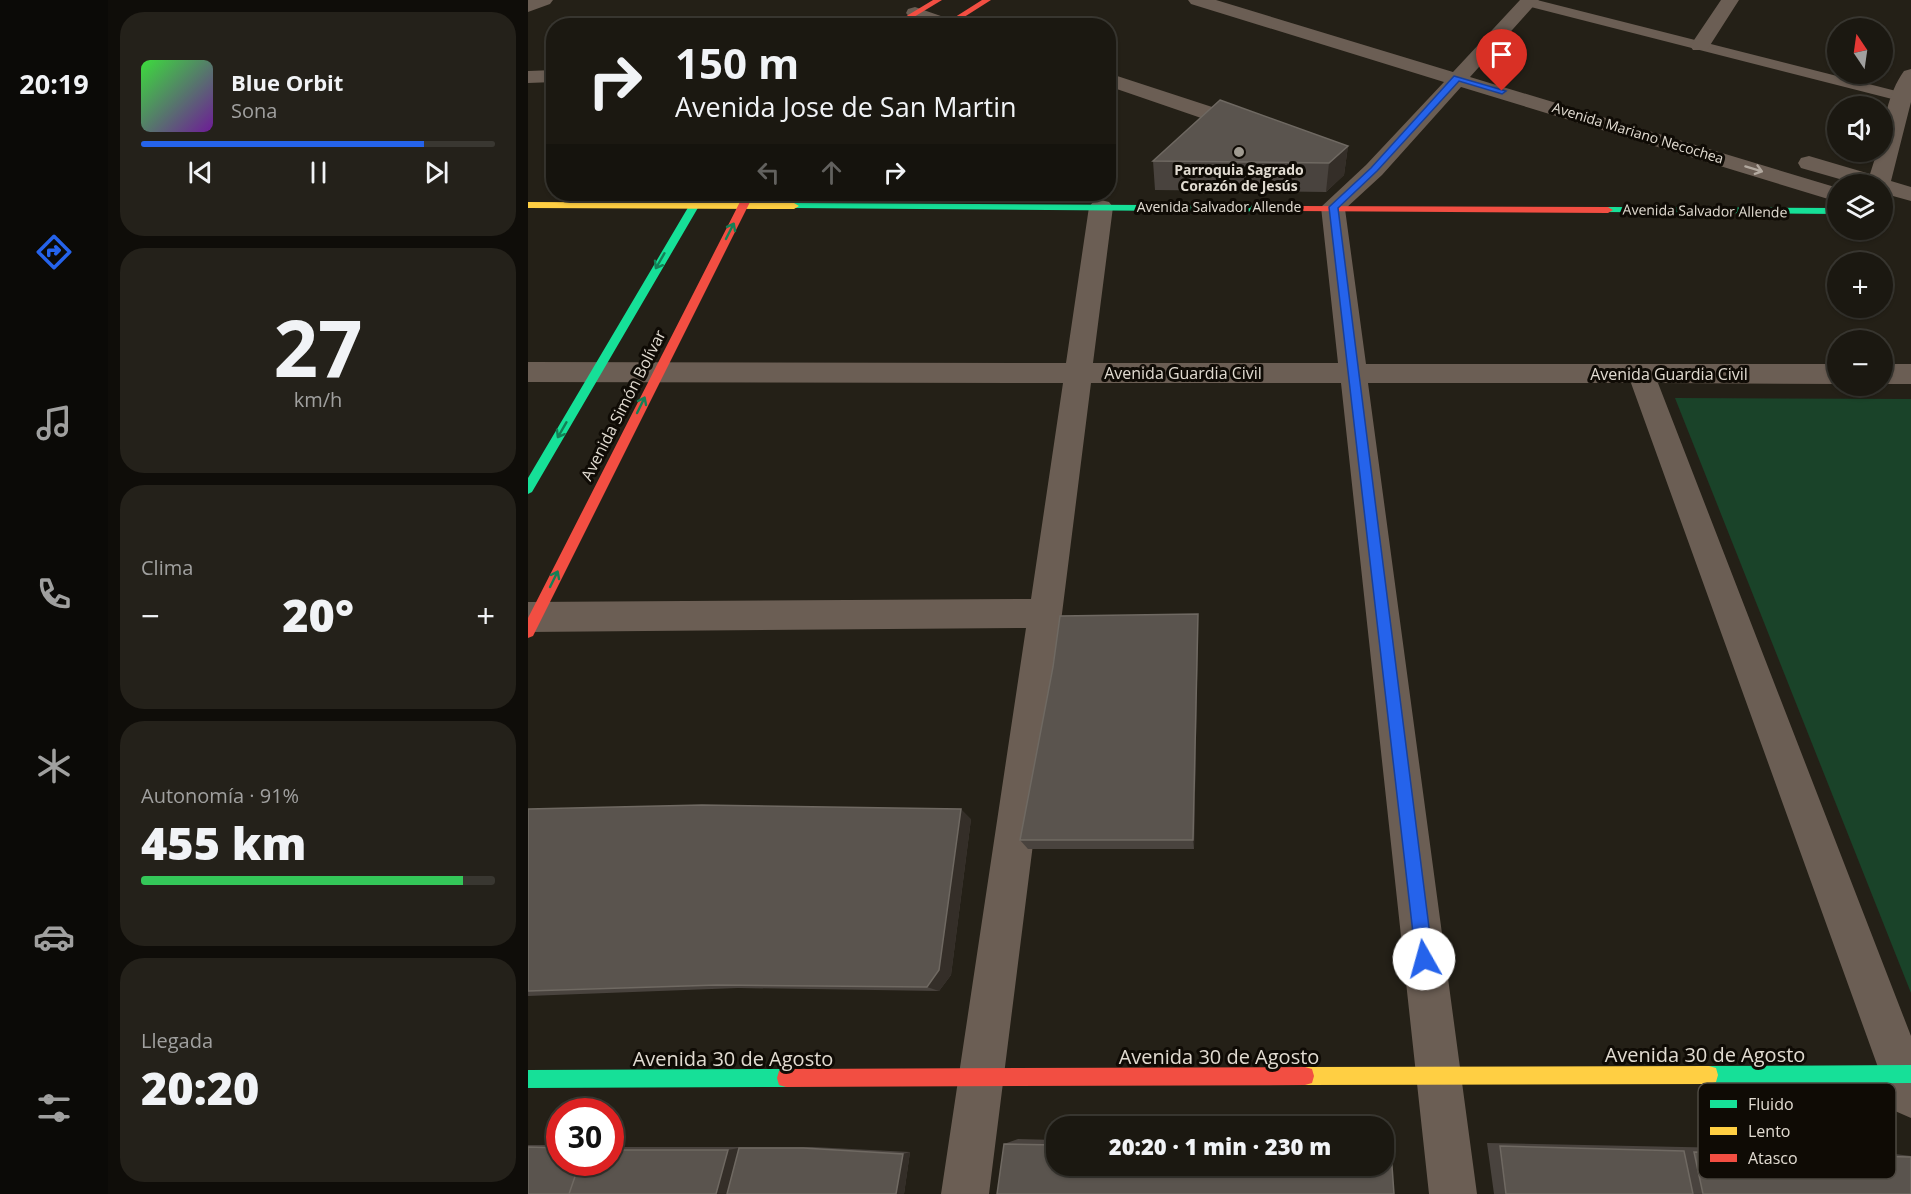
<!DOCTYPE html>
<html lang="es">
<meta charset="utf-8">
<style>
body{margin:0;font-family:"Open Sans",sans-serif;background:#24211a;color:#f1f3f6;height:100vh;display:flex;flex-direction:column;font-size:22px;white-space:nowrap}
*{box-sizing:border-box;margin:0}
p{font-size:20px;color:#a0a09f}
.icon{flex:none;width:33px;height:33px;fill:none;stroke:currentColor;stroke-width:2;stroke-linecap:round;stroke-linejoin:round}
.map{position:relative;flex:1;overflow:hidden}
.drawer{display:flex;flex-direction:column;gap:12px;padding:12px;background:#0f0d09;width:420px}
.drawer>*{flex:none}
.banner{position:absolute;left:18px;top:18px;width:570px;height:183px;border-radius:24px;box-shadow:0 2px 4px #0004,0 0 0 2px #393731;background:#1b1811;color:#f1f3f6;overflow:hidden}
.needle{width:39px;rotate:347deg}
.buttons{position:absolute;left:1299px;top:18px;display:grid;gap:12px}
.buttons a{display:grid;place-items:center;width:66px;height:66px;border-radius:50%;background:#1b1811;box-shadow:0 2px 4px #0004,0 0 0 2px #393731;font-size:30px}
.speed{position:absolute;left:18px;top:1098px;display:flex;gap:12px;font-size:30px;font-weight:700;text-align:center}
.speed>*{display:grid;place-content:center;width:78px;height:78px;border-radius:50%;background:#1b1811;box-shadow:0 2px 4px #0004,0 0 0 2px #393731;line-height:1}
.speed .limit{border:9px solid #d22;background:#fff;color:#111}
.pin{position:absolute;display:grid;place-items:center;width:51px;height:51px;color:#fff;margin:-62px -26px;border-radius:50% 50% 50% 0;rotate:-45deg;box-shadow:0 0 6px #0007}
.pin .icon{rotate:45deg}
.me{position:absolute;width:66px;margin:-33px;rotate:353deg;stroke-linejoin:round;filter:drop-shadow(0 0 4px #0008)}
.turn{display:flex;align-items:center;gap:21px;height:126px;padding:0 30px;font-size:27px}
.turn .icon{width:78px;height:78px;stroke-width:2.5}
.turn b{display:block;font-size:42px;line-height:51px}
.lanes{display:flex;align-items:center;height:57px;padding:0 30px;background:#0003;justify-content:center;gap:30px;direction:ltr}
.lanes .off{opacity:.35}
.big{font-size:45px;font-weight:800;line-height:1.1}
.drawer .widget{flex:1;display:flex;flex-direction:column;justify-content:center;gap:9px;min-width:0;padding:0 21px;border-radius:24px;background:#24211a}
.drawer .dial{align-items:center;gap:0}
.dial b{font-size:78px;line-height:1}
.song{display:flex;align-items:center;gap:18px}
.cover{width:72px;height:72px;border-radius:9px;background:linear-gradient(135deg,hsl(120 70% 55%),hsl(280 70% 35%))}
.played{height:6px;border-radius:3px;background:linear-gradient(90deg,#2563eb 80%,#393731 80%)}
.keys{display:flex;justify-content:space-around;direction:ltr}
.heat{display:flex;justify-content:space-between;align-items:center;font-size:33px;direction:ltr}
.charge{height:9px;border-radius:4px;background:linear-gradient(90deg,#34c759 91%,#393731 0)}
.trip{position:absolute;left:518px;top:1116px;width:348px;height:60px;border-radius:24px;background:#1b1811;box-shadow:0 2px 4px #0004,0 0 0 2px #393731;font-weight:800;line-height:60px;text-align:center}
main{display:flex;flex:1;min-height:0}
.tabs{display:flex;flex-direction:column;width:108px;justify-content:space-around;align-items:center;background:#0b0a07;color:#a0a09f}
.tabs .icon{width:42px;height:42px}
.tabs .selected{color:#2563eb}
.tabs b{font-size:27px;color:#f1f3f6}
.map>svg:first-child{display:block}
</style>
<main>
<nav class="tabs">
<b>20:19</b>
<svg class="icon selected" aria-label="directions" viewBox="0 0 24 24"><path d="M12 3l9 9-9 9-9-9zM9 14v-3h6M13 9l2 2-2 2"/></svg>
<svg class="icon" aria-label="music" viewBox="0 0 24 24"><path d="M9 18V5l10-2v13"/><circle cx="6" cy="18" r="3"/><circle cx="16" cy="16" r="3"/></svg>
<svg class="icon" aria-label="phone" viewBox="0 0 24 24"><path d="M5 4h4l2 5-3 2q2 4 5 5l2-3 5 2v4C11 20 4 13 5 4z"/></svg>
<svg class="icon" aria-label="climate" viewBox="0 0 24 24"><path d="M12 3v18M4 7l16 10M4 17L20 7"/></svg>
<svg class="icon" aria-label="car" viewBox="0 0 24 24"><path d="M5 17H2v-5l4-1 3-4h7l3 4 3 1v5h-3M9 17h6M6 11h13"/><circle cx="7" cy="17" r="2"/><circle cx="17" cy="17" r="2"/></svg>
<svg class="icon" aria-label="filters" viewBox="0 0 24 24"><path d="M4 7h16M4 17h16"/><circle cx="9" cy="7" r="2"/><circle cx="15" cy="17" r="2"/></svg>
</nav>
<section class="drawer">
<div class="widget">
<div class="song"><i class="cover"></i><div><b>Blue Orbit</b><p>Sona</p></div></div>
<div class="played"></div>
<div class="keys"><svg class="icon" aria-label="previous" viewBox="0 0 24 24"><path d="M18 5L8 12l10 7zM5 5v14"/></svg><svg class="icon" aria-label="pause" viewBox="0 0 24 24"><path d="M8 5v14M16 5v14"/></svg><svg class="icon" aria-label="next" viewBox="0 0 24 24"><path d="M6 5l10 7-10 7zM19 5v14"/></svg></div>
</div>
<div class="widget dial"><b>27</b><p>km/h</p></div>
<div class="widget"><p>Clima</p>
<div class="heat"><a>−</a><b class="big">20°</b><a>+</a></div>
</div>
<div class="widget"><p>Autonomía · 91%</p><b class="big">455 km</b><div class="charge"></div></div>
<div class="widget"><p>Llegada</p><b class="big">20:20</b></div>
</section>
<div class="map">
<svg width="1383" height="1194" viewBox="0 0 1383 1194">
<rect width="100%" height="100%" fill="#242017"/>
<!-- green -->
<path fill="#1a4329" d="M1147,398L1383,399V993Z"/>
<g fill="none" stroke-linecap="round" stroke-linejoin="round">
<!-- lane -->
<path fill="#6b5e54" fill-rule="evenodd" d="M994,0H1009L1380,94L1382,97L1380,100H1368L995,5Z"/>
<!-- street -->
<path fill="#6b5e54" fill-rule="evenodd" d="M0,0H25L22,4L0,12Z
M660,0H688L925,72L992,0H1011L942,77L1310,188V202L933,87L854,175L817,209L838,364H1310V384L1130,383L1383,1036V1118L1367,1111L1360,1095L1103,383H840L949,1194H901L813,383H563L461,1194H413L498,628L0,632V602L503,599L535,383L0,382V362L538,363L561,207L565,202L573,200L581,202L585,207L565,363H810L793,207L838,165L916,82L663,4Z
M1193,0H1211L1179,50H1165L1162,46Z
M387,7L430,22L432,26C415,26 389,28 378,13L380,9Z
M1383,69V102L1363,181L1383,187V201L1354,193V184H1329L1273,168L1270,163L1273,158L1281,156L1342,174L1349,152H1354C1354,125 1360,93 1376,71Z
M26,70V82L0,83V71Z
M580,73L727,121L730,126L727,131L719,132L711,131L580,86Z
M1354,364H1383V384H1354Z"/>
<!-- fast -->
<path fill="#16e098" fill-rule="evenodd" d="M168,194H178L4,492L0,494V478Z
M266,203L770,206L775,209L770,212L263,208L261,206Z
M1080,207L1310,208V214L1077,212L1075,210Z
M1383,1065V1083L1181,1084L1174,1082L1172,1075L1174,1068L1181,1066Z
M258,1069L265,1071L267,1078L265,1085L258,1087L0,1088V1070Z"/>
<!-- slow -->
<path fill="#ffcf43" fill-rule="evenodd" d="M0,202L266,203L271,206L266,209L0,208Z
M1181,1066L1188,1068L1190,1075L1188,1082L1181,1084L777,1085L770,1083L768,1076L770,1069L777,1067Z"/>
<!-- jam -->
<path fill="#f24e42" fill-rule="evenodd" d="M405,0H414L371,26H362Z
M454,0H463L422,26H413Z
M216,194H226L5,636L0,638V618Z
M770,206L1080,207L1085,210L1080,213L767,211V207Z
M777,1067L784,1069L786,1076L784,1083L777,1085L258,1087L251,1085L249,1078L251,1071L258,1069Z"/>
</g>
<!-- wall -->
<path fill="#49433e" d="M820,146L816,175L798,192L627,190L625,161Z
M670,629L666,849H500L492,840Z
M0,809L443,819L423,975L411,991L210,988L0,996Z
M490,1139L528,1140V1166H855V1148L863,1152L866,1194H469L476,1144Z
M959,1143L1343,1151L1383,1156V1194H966Z
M0,1145H32V1162H82V1147H285L382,1152L376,1194H0Z"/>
<!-- shaded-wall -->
<path fill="#342e28" d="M820,146L816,175L798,192L801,163Z
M670,614V629L666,849L665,840Z
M433,809L443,819L423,975L411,991L399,987Z
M211,1148L210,1194H188L200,1150Z
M382,1152L376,1194H368L375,1154Z"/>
<!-- building -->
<path fill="#5a544e" stroke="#6f6962" stroke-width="1.5" d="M692,100L820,146L801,163L625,161Z
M670,614L665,840H492L525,667L532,616Z
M174,805L433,809L411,970L399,987L189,985L0,991V809Z
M476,1144L528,1145V1166H855V1151L863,1152L866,1194H469Z
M972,1146L1156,1151L1165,1194H978Z
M0,1147L32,1148V1162H52L41,1194H0Z
M211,1148H275L375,1154L368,1194H199Z
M82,1150H200L188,1194H41L52,1162H82Z
M1166,1152L1383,1157V1194H1175Z"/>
<!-- one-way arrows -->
<defs><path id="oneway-shaft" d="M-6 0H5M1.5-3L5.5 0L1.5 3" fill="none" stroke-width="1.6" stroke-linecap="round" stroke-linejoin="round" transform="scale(1.5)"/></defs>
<use stroke="#b2a99f" href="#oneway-shaft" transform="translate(1226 169) rotate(17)"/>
<g stroke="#138056">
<use href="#oneway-shaft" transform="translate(202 231) rotate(-63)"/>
<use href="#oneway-shaft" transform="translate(132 261) rotate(120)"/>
<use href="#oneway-shaft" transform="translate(113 405) rotate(-64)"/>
<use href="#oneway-shaft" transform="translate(34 430) rotate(120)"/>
<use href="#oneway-shaft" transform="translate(26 579) rotate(-64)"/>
</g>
<!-- route -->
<path fill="#2563eb" stroke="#184099" stroke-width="1.5" d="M926,76L978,91L974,94L931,81L849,171L810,208L905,959L902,965L896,967L890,965L888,959L801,207L843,168Z"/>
<!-- markers -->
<circle fill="#9f9a90" stroke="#0f0b05" stroke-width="2" cx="711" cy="152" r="6"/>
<g text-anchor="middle" stroke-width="6" stroke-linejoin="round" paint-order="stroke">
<!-- far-street labels -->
<g font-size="14" fill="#e1dbd1" stroke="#0f0b05">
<text transform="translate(1110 133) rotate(17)" y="5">Avenida Mariano Necochea</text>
<text x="691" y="212">Avenida Salvador Allende</text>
<text transform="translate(1177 211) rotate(1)" y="5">Avenida Salvador Allende</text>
</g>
<!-- far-poi labels -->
<g font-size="14" font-weight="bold" fill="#e1dbd1" stroke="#0f0b05">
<text x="711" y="175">Parroquia Sagrado<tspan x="711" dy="16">Corazón de Jesús</tspan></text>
</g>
<!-- street labels -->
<g font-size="16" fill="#e1dbd1" stroke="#0f0b05">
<text x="655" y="379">Avenida Guardia Civil</text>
<text x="1141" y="380">Avenida Guardia Civil</text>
<text transform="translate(95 405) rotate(-63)" y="6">Avenida Simón Bolívar</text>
</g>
<!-- near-street labels -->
<g font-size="20" fill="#e1dbd1" stroke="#0f0b05">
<text x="1177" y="1062">Avenida 30 de Agosto</text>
<text x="691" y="1064">Avenida 30 de Agosto</text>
<text x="205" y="1066">Avenida 30 de Agosto</text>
</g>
</g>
<!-- legend -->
<rect x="1170" y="1083" width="198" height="96" rx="9" fill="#0f0b05" stroke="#4e4942" stroke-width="1.5"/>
<rect x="1182" y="1100" width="27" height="8" fill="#16e098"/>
<rect x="1182" y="1127" width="27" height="8" fill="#ffcf43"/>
<rect x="1182" y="1154" width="27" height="8" fill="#f24e42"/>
<g font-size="16" fill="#e1dbd1">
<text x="1220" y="1110">Fluido</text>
<text x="1220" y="1137">Lento</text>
<text x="1220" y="1164">Atasco</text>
</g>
</svg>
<div class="buttons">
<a><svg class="needle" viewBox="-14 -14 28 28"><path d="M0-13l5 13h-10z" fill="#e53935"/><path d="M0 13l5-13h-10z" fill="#a0a09f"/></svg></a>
<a><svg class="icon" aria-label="sound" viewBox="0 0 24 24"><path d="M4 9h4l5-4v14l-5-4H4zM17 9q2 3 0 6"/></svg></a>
<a><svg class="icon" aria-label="layers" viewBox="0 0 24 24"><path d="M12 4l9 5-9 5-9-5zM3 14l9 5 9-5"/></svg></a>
<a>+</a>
<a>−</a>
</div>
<div class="speed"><div class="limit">30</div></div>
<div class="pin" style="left:974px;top:91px;background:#d93025"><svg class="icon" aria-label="arrive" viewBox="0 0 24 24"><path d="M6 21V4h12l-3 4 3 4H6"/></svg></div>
<svg class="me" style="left:896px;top:959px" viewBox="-20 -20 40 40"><circle r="19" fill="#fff"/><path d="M0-13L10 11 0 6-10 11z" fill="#2563eb"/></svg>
<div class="trip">20:20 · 1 min · 230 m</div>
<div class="banner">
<div class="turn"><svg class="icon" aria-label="right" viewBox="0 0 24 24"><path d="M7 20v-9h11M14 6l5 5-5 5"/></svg><div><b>150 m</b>Avenida Jose de San Martin</div></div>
<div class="lanes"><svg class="icon off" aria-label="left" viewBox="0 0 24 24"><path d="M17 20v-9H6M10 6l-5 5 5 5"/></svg><svg class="icon off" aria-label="ahead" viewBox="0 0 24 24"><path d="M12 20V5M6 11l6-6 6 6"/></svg><svg class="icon" aria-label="right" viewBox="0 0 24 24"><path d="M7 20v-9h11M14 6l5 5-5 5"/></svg></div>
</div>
</div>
</main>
